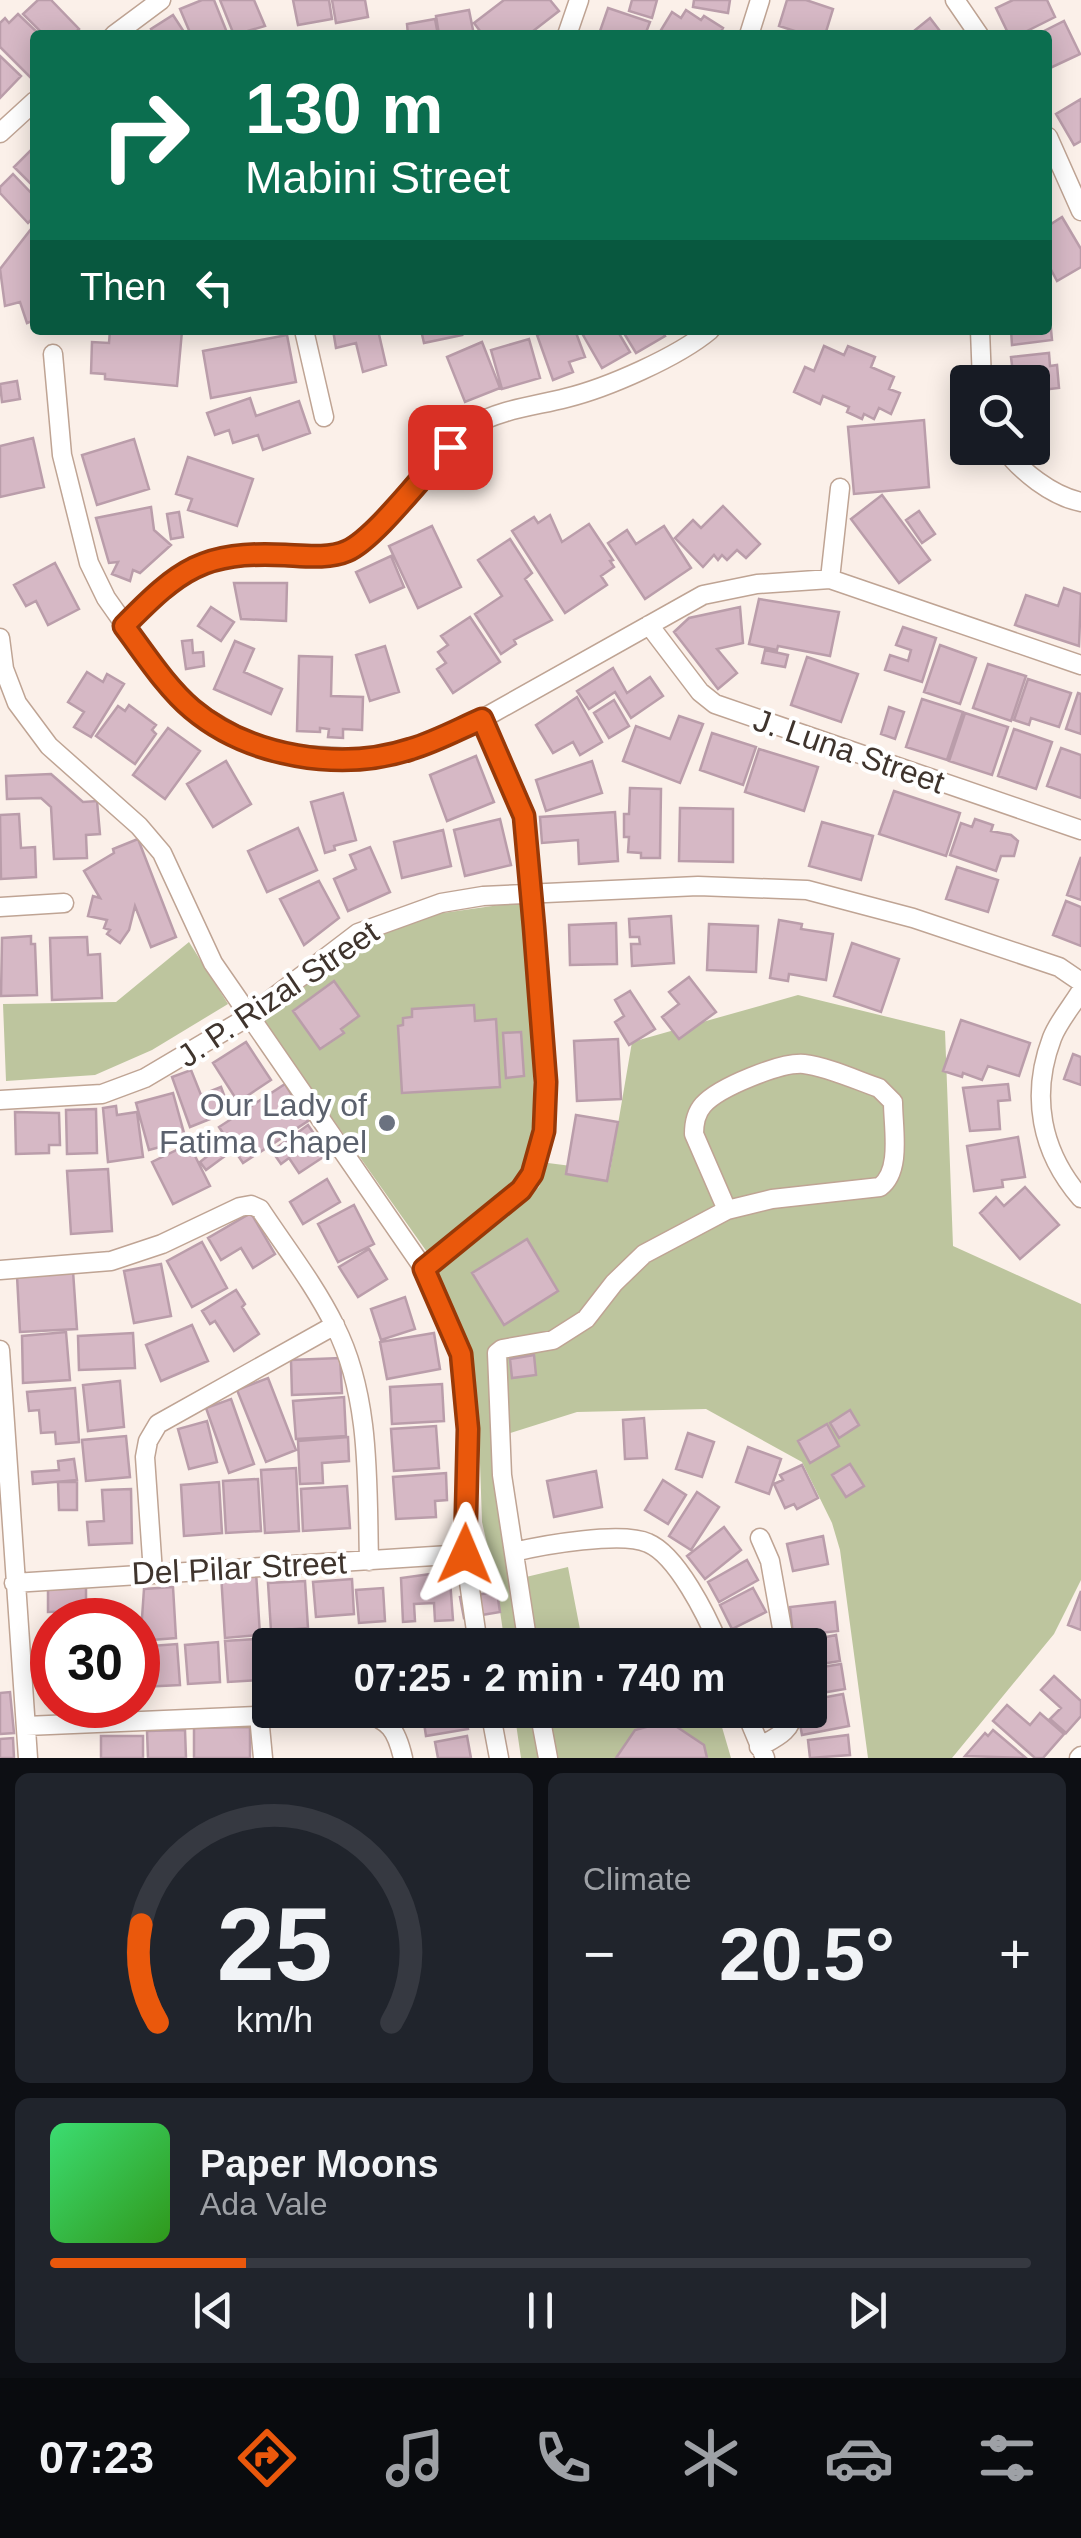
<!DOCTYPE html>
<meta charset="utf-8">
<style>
body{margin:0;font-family:Helvetica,sans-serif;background:#20242c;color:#f1f3f6;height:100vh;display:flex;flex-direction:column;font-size:38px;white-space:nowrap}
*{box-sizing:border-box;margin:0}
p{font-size:32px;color:#9ea1a6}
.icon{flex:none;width:55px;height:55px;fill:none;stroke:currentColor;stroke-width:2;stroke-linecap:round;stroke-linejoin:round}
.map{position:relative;height:1758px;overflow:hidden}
.side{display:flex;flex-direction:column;gap:15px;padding:15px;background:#0d0f14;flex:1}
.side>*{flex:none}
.banner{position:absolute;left:30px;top:30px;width:1022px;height:305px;border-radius:10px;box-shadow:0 5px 25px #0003;background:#0b6e4f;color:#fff;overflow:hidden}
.fabs{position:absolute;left:950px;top:365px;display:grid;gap:20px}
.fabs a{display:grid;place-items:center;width:100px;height:100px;border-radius:10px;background:#171b24;box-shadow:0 5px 25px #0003;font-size:50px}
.speed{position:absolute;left:30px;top:1598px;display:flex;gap:20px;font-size:50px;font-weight:700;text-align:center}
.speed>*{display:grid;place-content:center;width:130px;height:130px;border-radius:50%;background:#171b24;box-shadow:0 5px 25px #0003;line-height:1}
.speed .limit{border:15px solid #d22;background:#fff;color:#111}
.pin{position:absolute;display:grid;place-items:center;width:85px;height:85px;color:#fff;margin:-42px;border-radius:20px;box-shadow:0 5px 15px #0006}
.me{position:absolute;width:110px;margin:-55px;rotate:1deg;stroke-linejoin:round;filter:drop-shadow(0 0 8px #0008)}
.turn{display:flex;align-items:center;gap:35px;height:210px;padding:0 50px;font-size:45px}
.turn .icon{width:130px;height:130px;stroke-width:2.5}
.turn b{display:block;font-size:70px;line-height:85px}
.then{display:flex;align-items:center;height:95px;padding:0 50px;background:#0003;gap:20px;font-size:38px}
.big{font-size:75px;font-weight:700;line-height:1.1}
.side .tile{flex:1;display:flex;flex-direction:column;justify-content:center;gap:15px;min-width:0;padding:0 35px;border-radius:15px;background:#20242c}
.side .dial{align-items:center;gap:0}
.dial svg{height:260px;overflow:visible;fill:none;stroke:#363941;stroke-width:7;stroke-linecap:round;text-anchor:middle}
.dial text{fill:#f1f3f6;stroke:none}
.song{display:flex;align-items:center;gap:30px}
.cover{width:120px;height:120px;border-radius:15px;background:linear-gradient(135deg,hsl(140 70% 55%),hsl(110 70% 35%))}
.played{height:10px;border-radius:5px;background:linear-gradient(90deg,#ea580c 20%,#363941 20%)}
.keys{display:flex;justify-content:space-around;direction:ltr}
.heat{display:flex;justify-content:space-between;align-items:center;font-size:55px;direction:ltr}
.side .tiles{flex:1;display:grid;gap:15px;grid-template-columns:1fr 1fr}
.tile:last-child{grid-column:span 2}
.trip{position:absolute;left:252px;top:1628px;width:575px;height:100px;border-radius:10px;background:#171b24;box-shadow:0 5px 25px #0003;font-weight:700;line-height:100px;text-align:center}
.dock{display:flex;height:160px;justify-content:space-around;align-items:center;background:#090b0e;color:#9ea1a6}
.dock .icon{width:70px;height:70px}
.dock .active{color:#ea580c}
.dock b{font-size:45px;color:#f1f3f6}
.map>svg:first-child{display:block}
</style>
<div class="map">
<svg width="1081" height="1758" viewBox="0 0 1081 1758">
<rect width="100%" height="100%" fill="#fbf0e9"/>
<!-- green -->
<path fill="#bdc59e" d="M520,902C525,953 547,1135 521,1172C501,1201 455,1229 427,1252L262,1019L363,941L429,915Z
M189,942L228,1004L152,1050L95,1075L6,1081L3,1004L116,1002Z
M798,995L945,1031L953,1246L1081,1304V1580L1054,1634L952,1758H868L840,1550L832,1523L802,1462L706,1409L577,1412L504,1435L526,1577L568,1567L583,1645H505L496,1584L482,1522L479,1434L469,1347L436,1269L539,1187L548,1163L610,1171L632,1042Z
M514,1710H717L731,1758H521Z"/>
<!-- building -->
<path fill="#d6b8c5" stroke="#ba9daa" stroke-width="2.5" d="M38,0H51L79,29L73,35H44L23,14Z
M202,0H214L228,35H191L180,9Z
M220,0H254L265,26L234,35Z
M293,0H329L332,19L298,25Z
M332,0H365L368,17L336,23Z
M504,0H550L559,11L528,35H483L474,23Z
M632,0H657L652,18L629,11Z
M694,0H730L728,13L693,7Z
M787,0H806L833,9L825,35H807L779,26Z
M1013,0H1047L1055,17L1019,35H1009L996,8Z
M608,8L650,22L645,35L599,34Z
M469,10L474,35H439L436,16Z
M686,10L701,20L704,16L723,28L719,35H658L672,12L681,18Z
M18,14L40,35H35V72L30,77L0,47V23L5,18L9,23Z
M173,15L186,35H154L151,29Z
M930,18L943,35H909Z
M435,19L438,35H408L407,24Z
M1064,21L1080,54L1048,69V35H1036Z
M0,56L21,76L0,98Z
M1081,99V141L1074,145L1056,114Z
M34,147L35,148V188L14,167Z
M13,174L35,197V216L28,223L0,193V187Z
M1062,217L1081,249V267L1057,281L1048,264V226Z
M35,224V320L27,323L20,302L5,306L0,269Z
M1049,308L1052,340L1012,345L1011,330H1048Z
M110,330L182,331L177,386L105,379V374L91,373L92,342L109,343Z
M333,330H378L386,365L363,372L356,343L336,348Z
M421,330H460L462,335L424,343Z
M550,330H575L585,357L569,362L573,372L553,380L537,335Z
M592,330H617L630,352L602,368L583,335Z
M622,330H661L665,336L636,353Z
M287,335L296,382L211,398L203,351Z
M529,339L540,378L502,389L491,350Z
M482,342L500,388L465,402L447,357Z
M824,346L844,355L848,346L875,357L871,367L894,377L889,389L900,393L891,414L879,408L874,419L864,414L862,419L847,412L849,407L823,396L820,404L794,392L805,367L814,371Z
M1049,353L1050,366L1057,365L1059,388L1032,391V382H1014L1011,357Z
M17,381L20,399L2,402L0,384Z
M250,398L256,416L299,401L310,433L263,450L258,435L233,443L229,430L215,435L207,413Z
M924,420L929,487L854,494L848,427Z
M33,438L44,487L0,497V446Z
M134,439L149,489L97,505L82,455Z
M188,457L253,479L237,526L188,510L192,499L176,494Z
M882,495L930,560L899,583L851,519Z
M723,506L760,544L746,558L737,550L727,560L722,555L718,560L714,555L703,567L675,538L693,520L701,528Z
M151,507L154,530L171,545L140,573L133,570L130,581L112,574L118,562L109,563L96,518Z
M919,511L935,534L922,543L906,520Z
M179,512L183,537L171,539L167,514Z
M550,515L562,542L589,524L613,560L610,561L614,567L601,576L607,585L565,613L512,531L534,517L538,523Z
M432,526L461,587L418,608L389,546Z
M664,526L691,568L645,599L608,543L627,530L636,544Z
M510,539L532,573L525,579L552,620L514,640L516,644L501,654L475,614L502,596L478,560Z
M391,556L404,587L370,602L356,572Z
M55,563L79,609L48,625L36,601L26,606L14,585Z
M234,583H287L286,621L241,619Z
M1064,588L1081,594L1079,646L1015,625L1026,595L1058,606Z
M759,599L839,612L830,656L778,646L777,650L749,644Z
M211,607L234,622L221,641L198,626Z
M740,607L743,643L717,649L737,673L718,689L674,632L689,618Z
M470,617L500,662L453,693L437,669L446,663L438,652L448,645L441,636Z
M903,627L936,638L922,682L885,670L890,655L908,661L911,650L896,645Z
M192,640L193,653L203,652L204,666L186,669L182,641Z
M235,641L254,649L244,672L282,689L271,714L214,689Z
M940,645L976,658L960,704L924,692Z
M385,646L399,692L370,701L356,655Z
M765,650L788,655L785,667L762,663Z
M299,656L332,657L331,696L363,697L362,730L343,729V738L328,737L329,729L320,728V732L297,731Z
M807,657L858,674L841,722L791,705Z
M988,664L1026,676L1011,721L973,708Z
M613,668L627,693L650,677L663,696L631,718L615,692L589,709L577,691Z
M87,672L103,682L107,674L124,684L91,737L74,727L84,712L68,702Z
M1028,679L1071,693L1059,727L1031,718L1029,725L1014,720Z
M1078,693L1081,694V734L1066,729Z
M577,697L602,742L580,755L573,742L553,753L536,725Z
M922,699L963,712L947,760L906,747Z
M614,700L629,726L609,738L594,713Z
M129,705L156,725L152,730L156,734L135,764L96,736L118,706L125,711Z
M889,707L904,712L895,739L881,734Z
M965,713L1008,727L992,775L949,761Z
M679,716L703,724L680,783L623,761L636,726L670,739Z
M168,728L200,751L165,799L133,775Z
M1014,729L1052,742L1036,789L998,776Z
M712,733L756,747L743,785L700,770Z
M1061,748L1081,755V798L1047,786Z
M759,749L818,767L804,811L745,792Z
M476,756L494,802L447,821L430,775Z
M226,761L251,804L213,827L187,784Z
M592,761L602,793L546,811L536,780Z
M51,774L83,802L97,801L100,834L86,835L87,858L54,859L51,807L41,798L7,799L6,776Z
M630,788L661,789L660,858H641V853L628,852L629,837H624V814H629Z
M894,791L960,813L946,856L879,834Z
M343,793L356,840L334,846L335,850L325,853L311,802Z
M680,808L733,809V862L679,861Z
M615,812L618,861L579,864L578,840L542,843L540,817Z
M19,814L21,848L35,847L36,877L1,879L0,815Z
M500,819L511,865L465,876L454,830Z
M975,819L993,825L991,831L1011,835L1018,841L1014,856H1001L996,871L950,855L961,823L972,827Z
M822,822L873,836L861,880L809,866Z
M298,828L317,870L267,892L248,851Z
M443,830L451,866L402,878L394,842Z
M138,839L176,937L151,947L135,906L129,930L120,943L107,934L110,930L104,928L107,920L88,916L93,896L100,898L84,871L114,853L113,849Z
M370,847L390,892L348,911L334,879L356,869L350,855Z
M1081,857V900L1067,895Z
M957,867L998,880L988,912L946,899Z
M319,881L339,918L304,945L280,899Z
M1066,901L1081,907V946L1053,935Z
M671,916L674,963L632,966L631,944H640L639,937H630L629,919Z
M779,920L802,924L801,929L833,934L826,980L789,974L788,981L770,978Z
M616,923L617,964L570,965L569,925Z
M709,924L758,926L756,972L707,970Z
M31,936V944H35L37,995L1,996L2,938Z
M87,937L88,955L100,954L102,998L52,1000L50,938Z
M852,943L899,959L881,1012L834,996Z
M689,977L716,1012L679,1039L662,1017L679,1004L669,992Z
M334,981L359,1016L341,1029L344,1033L320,1049L293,1011Z
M630,991L655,1029L629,1045L615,1022L624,1016L615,1000Z
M474,1005L475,1021L496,1019L500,1087L402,1093L398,1026L403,1025V1018L412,1017V1009Z
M961,1020L1030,1043L1019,1076L988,1066L982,1080L963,1073L962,1077L943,1071Z
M521,1032L524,1076L506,1078L503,1033Z
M618,1039L621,1099L577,1101L574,1041Z
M246,1042L271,1080L238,1102L213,1063Z
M1073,1054L1081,1057V1085L1064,1079Z
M191,1070L201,1095L221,1087L230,1111L190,1127L172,1077Z
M285,1084L308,1121L243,1163L219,1127Z
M1008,1084L1010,1100L998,1101L1000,1129L970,1131L963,1088Z
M173,1093L186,1140L149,1150L136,1103Z
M116,1106L117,1115L137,1112L143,1157L108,1162L103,1108Z
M96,1109L97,1153L67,1154L66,1110Z
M15,1112L59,1113L60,1145H49V1153L16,1154Z
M576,1115L618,1122L607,1181L566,1174Z
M308,1125L328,1154L299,1173L289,1158L281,1164L272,1151Z
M212,1133L219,1144L202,1155L195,1144Z
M1018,1137L1025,1177L1002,1180L1003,1187L974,1191L967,1146Z
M189,1144L210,1186L173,1204L152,1162Z
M219,1147L225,1156L206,1170L200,1162Z
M108,1169L112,1231L71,1234L67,1171Z
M327,1179L340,1202L303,1224L290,1202Z
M1025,1187L1059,1225L1020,1259L980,1213L996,1197L1004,1206Z
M354,1205L374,1244L338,1262L318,1224Z
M251,1213L275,1254L253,1268L241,1248L221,1260L208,1238Z
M527,1239L558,1291L504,1325L472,1273Z
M202,1242L227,1288L192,1307L167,1261Z
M369,1249L387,1279L358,1297L339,1267Z
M161,1264L171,1316L134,1323L124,1271Z
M73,1271L77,1329L20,1332L17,1276Z
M236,1290L245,1304L242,1307L259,1334L234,1351L215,1321L210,1324L202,1311Z
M405,1297L415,1329L381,1340L371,1309Z
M192,1325L208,1361L161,1381L146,1345Z
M66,1332L70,1380L23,1383L22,1336Z
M133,1333L135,1368L79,1370L78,1336Z
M434,1333L440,1369L387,1379L380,1342Z
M534,1355L536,1375L512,1378L510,1359Z
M340,1358L342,1393L292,1395L291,1360Z
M268,1378L296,1450L266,1462L237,1390Z
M120,1381L124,1427L88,1431L83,1385Z
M442,1384L444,1421L392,1424L390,1387Z
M75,1388L79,1442L56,1444L55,1432L41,1433L39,1410L29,1411L27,1392Z
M344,1397L346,1436L296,1439L293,1401Z
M231,1399L254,1464L229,1473L206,1408Z
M850,1410L859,1425L839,1438L830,1423Z
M644,1418L647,1458L625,1459L623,1420Z
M207,1421L217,1462L189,1469L178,1429Z
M827,1424L839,1446L810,1463L798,1441Z
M436,1426L439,1468L394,1471L391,1429Z
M688,1433L714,1442L702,1477L676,1469Z
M126,1436L130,1477L86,1481L82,1440Z
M348,1437L349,1461L322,1463L323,1483L300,1484L298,1441Z
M748,1447L781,1459L769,1494L736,1482Z
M74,1459L77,1480L33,1484L32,1472L59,1470L58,1461Z
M850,1464L864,1486L846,1497L832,1475Z
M802,1465L818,1498L797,1509L794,1504L785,1508L774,1484L783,1480L780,1475Z
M296,1468L299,1531L265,1533L261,1470Z
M596,1471L602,1507L554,1517L547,1481Z
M446,1473L447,1500L435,1501L436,1517L396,1519L393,1477Z
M258,1479L261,1531L226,1533L223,1481Z
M663,1480L686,1495L668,1524L645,1510Z
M58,1482H77V1510H59Z
M219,1482L222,1533L184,1536L181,1485Z
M347,1486L350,1528L303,1531L301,1489Z
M131,1489L132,1543L89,1545L87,1522L104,1521L102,1490Z
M697,1492L719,1507L691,1550L669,1536Z
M724,1527L741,1550L705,1579L687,1556Z
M823,1536L828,1564L793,1571L787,1544Z
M747,1560L758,1580L719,1602L708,1582Z
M256,1572L260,1635L225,1638L221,1574Z
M445,1572V1580H450L453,1620L435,1621L434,1603L414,1604L415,1621L403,1622L401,1578Z
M352,1579L354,1614L316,1617L313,1582Z
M305,1581L308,1628L271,1631L268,1583Z
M86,1587V1611L48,1612V1588Z
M173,1587L176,1638L139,1641L138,1618H142L144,1589Z
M383,1588L385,1621L359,1623L356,1590Z
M753,1588L766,1612L732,1629L720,1605Z
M1081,1591V1630L1068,1625Z
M497,1592L500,1612L464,1618L460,1597Z
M835,1602L838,1631L793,1636L790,1607Z
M353,1635V1645H317L316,1637Z
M400,1635L401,1645H362V1638Z
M836,1635L840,1661L815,1665L813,1654L823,1652L821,1638Z
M311,1636V1645H274V1638Z
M258,1639L261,1680L228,1682L225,1641Z
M218,1642L220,1682L188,1684L185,1645Z
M177,1644L180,1685L141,1687L138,1647Z
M841,1664L845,1689L810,1695V1669Z
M1054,1676L1081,1701V1716L1066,1733L1050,1719L1061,1708L1041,1690Z
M10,1692L14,1733L0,1734V1693Z
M843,1694L849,1726L802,1735L799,1719L808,1717L810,1700Z
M1007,1705L1030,1725L1040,1713L1064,1734L1043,1758H1035L993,1721Z
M422,1710H465L468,1729L426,1736Z
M668,1721L704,1745L707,1758H616L635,1730Z
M250,1727V1758H194V1728Z
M185,1730L186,1758H148L147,1731Z
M993,1730L1026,1758L965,1756L985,1733L988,1736Z
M848,1735L850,1755L810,1758L808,1740Z
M101,1736H143V1758H101Z
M467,1736L471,1758H438L435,1742Z
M13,1738L14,1758H0V1739Z"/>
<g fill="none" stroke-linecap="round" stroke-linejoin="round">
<defs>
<path id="street" d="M955,0L979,35
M114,35L161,0
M567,35L579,0
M749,35L760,0
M0,133L35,101
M1048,137L1081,211
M304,330L324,417
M980,330L982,382
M53,354L62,455L89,563L106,598L156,669L193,710L248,742L282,754L372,759L411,749L482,719L703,595L757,584L830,579L1081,665
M1004,448C1020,471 1052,496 1081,502
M830,579L840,488
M649,625L700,692L715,704L1081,830
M124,626C181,567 205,551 289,555C308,556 333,559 349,550C395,524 426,454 472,426C501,409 535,406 566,398C607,388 678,357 710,330
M0,638L4,669L17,703L49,746L139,826L162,853L213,963L424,1269L461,1354L468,1429L465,1554L478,1645
M0,907L64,903
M1081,991C1072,1006 1058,1022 1052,1038C1030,1096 1041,1152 1081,1198
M0,1100L102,1094L145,1078L248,1017L358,933L441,903L483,896L698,886L807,890L913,918L1059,967L1081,982
M424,1269L521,1189L533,1174L544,1131L546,1081L531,892L524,817L482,719
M0,1270L111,1261L162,1244L240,1207L251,1205L260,1209C285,1247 315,1285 335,1326C371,1397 367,1483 369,1561
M0,1350L28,1758
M760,1538L770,1561L785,1645
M514,1552C543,1545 622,1531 648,1543C677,1555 707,1616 719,1645
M153,1573L145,1457L148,1441L158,1424L335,1325
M14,1583L465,1554
M528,1645L502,1475L497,1353L502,1349L553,1340L586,1319L614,1283L644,1254L727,1210L772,1199L880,1187C902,1171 893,1128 893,1102L879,1088C856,1080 828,1067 804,1064C781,1062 719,1087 703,1105C696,1113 694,1123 694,1134L727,1210
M362,1710C390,1722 396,1728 403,1758
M490,1710L499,1758
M539,1710L548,1758
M745,1710L765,1758
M259,1716L263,1758
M26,1726L259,1716L315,1710
M759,1747C777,1737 792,1731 794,1710
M1079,1758L1081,1756"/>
</defs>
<!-- street casing -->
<use href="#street" stroke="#bfa494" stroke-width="21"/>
<!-- street -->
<use href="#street" stroke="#fff" stroke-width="18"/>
</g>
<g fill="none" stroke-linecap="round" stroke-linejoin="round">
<defs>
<path id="route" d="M450,447C425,472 375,539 347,551C329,559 305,556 285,555C203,551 180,569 124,626C145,654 166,687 192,709C249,757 341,772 411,749C435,742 459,729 482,719L524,816L534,927L546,1082L544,1131L532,1174L521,1190L424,1269L461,1354L468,1429L465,1554"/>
</defs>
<!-- route casing -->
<use href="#route" stroke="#983908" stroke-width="25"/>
<!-- route -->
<use href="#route" stroke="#ea580c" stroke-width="18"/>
</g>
<!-- markers -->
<circle fill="#6b7280" stroke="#fff" stroke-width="4" cx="387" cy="1123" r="10"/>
<g text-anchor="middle" stroke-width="8" stroke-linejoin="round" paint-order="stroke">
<!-- street labels -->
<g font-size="32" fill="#3f342d" stroke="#fff">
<text transform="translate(849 751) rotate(19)" y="11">J. Luna Street</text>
<text transform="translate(278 994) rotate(-34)" y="11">J. P. Rizal Street</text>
<text transform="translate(239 1568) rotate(-3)" y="11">Del Pilar Street</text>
</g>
<!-- worship labels -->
<g font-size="32" fill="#5b616d" stroke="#fff" text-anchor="end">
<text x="367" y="1116">Our Lady of<tspan x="367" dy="37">Fatima Chapel</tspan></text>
</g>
</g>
</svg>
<div class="fabs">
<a><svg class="icon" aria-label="search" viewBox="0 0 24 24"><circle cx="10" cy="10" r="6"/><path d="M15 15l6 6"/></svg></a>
</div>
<div class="speed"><div class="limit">30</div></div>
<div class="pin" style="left:450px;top:447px;background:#d93025"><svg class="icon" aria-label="arrive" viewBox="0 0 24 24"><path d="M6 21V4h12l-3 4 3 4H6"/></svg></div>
<svg class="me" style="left:465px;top:1554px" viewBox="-20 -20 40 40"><path d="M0-17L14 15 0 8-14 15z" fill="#ea580c" stroke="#fff" stroke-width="4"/></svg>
<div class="trip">07:25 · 2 min · 740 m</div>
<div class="banner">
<div class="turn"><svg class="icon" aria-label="right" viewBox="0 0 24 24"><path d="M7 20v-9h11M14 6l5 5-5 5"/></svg><div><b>130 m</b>Mabini Street</div></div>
<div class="then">Then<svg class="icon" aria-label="left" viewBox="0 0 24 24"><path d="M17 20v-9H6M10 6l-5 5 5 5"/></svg></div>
</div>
</div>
<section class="side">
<div class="tiles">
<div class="tile dial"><svg viewBox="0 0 100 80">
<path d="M14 69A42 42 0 1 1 86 69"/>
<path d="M14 69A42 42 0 0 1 9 39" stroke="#ea580c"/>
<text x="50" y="56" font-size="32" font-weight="700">25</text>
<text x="50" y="72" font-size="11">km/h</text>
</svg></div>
<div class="tile"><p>Climate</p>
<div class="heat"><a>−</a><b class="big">20.5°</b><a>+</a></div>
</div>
<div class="tile">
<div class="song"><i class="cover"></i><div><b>Paper Moons</b><p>Ada Vale</p></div></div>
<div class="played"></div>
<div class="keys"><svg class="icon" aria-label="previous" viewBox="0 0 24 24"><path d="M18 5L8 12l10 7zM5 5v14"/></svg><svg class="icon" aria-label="pause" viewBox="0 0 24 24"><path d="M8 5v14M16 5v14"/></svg><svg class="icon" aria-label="next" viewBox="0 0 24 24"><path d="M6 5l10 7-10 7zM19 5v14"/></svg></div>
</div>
</div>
</section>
<nav class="dock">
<b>07:23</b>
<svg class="icon active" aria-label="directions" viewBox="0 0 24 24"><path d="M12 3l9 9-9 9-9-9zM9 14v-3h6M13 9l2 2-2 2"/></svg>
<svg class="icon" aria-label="music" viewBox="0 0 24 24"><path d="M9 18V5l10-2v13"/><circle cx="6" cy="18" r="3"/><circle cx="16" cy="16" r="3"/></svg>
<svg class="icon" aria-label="phone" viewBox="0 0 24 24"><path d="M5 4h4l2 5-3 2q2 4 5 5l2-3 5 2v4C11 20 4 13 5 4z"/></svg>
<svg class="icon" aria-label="climate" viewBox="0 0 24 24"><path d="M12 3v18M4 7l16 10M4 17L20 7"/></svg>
<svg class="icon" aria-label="car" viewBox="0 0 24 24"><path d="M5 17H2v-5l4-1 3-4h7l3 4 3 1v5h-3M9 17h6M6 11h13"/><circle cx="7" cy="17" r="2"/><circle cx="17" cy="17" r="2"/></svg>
<svg class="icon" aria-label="filters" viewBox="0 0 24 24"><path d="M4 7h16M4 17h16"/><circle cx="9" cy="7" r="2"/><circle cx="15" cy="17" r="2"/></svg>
</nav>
